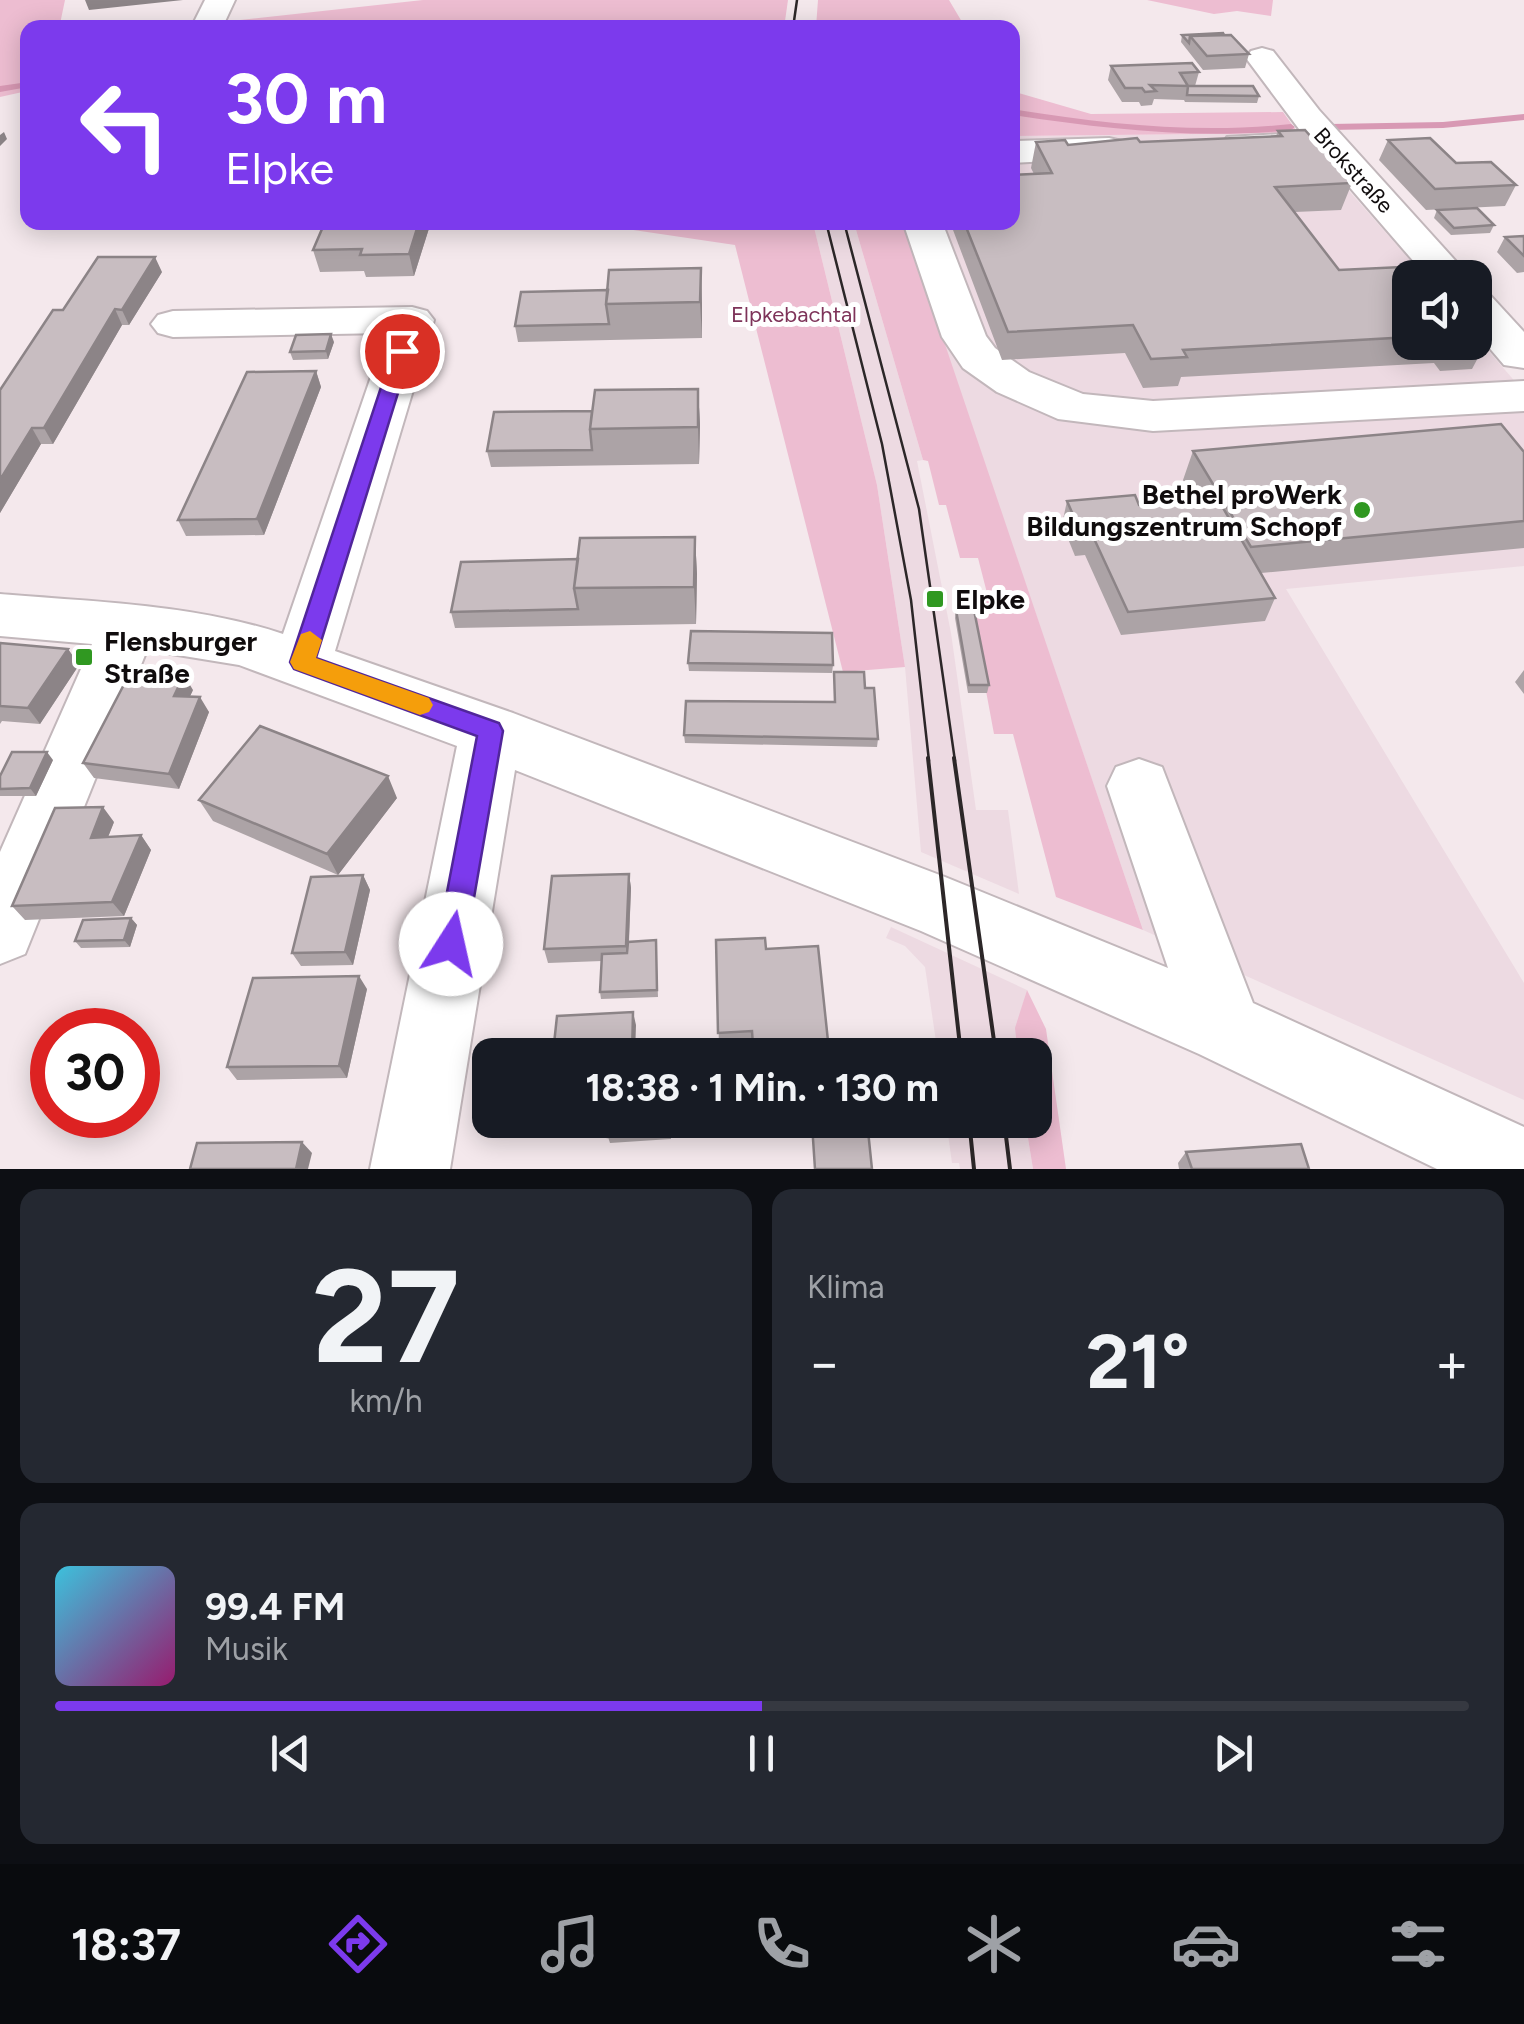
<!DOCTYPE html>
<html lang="de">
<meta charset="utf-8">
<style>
body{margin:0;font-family:Figtree,sans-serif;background:#242831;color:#f1f3f6;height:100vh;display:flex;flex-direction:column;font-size:38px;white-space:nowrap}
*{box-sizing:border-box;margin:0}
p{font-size:32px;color:#9ea1a6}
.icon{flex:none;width:55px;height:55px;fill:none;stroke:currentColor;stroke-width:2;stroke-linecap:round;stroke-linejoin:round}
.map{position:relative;height:1169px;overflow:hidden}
.sheet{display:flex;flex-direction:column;gap:20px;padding:20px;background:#0d0f14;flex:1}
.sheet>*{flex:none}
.banner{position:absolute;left:20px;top:20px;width:1000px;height:210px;border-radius:20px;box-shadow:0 5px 25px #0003;background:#7c3aed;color:#fff;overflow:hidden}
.controls{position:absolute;left:1392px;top:260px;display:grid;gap:20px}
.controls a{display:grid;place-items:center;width:100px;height:100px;border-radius:20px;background:#171b24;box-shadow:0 5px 25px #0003;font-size:50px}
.speed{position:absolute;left:30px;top:1008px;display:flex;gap:20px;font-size:50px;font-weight:700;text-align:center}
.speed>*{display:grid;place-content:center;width:130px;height:130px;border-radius:50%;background:#171b24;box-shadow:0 5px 25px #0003;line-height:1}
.speed .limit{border:15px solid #d22;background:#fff;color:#111}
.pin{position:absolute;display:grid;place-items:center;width:85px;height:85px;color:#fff;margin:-42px;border:5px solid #fff;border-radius:50%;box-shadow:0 2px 10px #0007}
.me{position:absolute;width:110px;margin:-55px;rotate:10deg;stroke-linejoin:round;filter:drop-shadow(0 0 8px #0008)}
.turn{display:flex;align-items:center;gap:35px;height:210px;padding:0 40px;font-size:45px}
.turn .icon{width:130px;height:130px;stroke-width:2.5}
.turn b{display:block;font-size:70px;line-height:85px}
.big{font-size:75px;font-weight:700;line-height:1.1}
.sheet .tile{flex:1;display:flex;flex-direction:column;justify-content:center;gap:15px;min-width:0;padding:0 35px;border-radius:20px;background:#242831}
.sheet .dial{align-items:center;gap:0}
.dial b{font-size:130px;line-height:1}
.song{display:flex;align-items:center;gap:30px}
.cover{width:120px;height:120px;border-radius:15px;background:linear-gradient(135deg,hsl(190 70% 55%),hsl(320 70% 35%))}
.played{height:10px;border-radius:5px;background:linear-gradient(90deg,#7c3aed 50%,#363941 50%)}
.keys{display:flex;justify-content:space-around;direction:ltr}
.heat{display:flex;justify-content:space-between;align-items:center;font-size:55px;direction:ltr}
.sheet .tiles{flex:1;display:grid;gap:20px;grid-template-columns:1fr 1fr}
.tile:last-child{grid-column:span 2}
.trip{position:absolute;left:472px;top:1038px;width:580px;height:100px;border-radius:20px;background:#171b24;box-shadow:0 5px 25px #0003;font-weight:700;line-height:100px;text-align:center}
.dock{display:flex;height:160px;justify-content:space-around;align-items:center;background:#090b0e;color:#9ea1a6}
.dock .icon{width:70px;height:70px}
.dock .selected{color:#7c3aed}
.dock b{font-size:45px;color:#f1f3f6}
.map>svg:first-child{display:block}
</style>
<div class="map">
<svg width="1524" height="1169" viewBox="0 0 1524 1169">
<rect width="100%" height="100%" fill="#f4e8ec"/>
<!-- built -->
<path fill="#eddae2" d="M1298,133L1425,277L1410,278V342H1475V335L1524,392V566L1286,589L1524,983V1100L1143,930L903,223L1012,222L1013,136Z
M813,223H854L923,460L917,461L951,633L976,810H1008L1019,894L921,852L905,667L877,485Z
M891,927L1027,990L1016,1028L1018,1055H938L925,967L905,946L886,938Z
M946,1120H1025L1033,1169H960L959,1163H952Z"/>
<!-- green -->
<path fill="#edbdd1" d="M0,0H65L60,24L195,25L423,0H788L784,28H28L27,91L0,97Z
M818,0H949L965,27H816Z
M1147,0H1273L1271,16L1237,11L1214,14Z
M1012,91L1091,114L1283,112L1298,133L1013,136Z
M586,223H813L877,485L905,667L843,672L735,245Z
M854,223H904L1143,930L1056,897L1013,734H994L968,594L987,593L978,558H960L946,505H939L928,461L923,460Z
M1027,990L1046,1029L1066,1169H1033L1025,1120H1035V1055H1018L1015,1028Z"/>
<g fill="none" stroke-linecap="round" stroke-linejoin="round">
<!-- stream -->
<path fill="#d899b4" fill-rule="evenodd" d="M28,82V87L0,92V86Z
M1012,109C1106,124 1197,134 1291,124L1295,127L1291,130C1197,140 1106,129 1012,115Z
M1524,114V120L1443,128L1330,130L1326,127L1330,124L1443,122Z"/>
<defs>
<path id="minor" d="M205,0H235L222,28H191Z
M1262,48L1273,51L1319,110L1471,278H1428L1321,154L1227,153L1222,145L1227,137L1302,133L1246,58L1251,51Z
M1109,138L1122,141L1127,149L1122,157L1012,163V141Z
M903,222H942L986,336L995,348L1029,372L1083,394L1153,401L1524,381V411L1153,431L1058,419L997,392L963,368L942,337Z
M1475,291L1490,295L1524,332V368L1504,365L1475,331Z
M412,307L427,311L434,320L335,651L513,713L945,877L1168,968L1107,786L1116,767L1139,759L1162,767L1253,1003L1524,1127V1169H1437L1199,1054L921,931L515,770L450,1169H370L457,746L239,665L147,650L25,954L0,964V852L92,644L0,636V594C94,602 193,604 283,634L386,333L173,337L158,333L151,324L158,315L173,311Z"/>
</defs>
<!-- minor casing -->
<use href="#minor" stroke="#c2b7bb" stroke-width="4"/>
<!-- minor -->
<use href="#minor" fill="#fff" fill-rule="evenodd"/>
<!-- tram-far1 -->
<path stroke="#2c2728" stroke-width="2.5" d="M793,28L797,0
M826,222L882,444L911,600L929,761
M844,222L919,509L955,761"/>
<!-- tram -->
<path stroke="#2c2728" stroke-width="4" d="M928,758L961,1055
M954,758L996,1055
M969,1120L974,1169
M1004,1120L1010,1169"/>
</g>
<!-- wall -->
<path fill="#aca3a6" d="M1182,35L1249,54L1245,68L1203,70L1181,42Z
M1111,66L1199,72L1195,86L1259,96L1257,103L1185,102L1184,100L1154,99L1152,105L1141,106L1139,102H1122L1108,80Z
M1278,131L1352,183L1341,210L1295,212L1339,270L1410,278V342H1475V327L1487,341L1472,369L1440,371L1434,363L1181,377L1178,386L1143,388L1125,353L1002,360L950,222H1012L1034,174L1031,168L1036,142L1068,145L1276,136Z
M1388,140L1456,163L1516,185L1505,206L1426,210L1379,160Z
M1437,210L1494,225L1490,233L1451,235L1434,218Z
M325,222H431L414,276L366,277L364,271L320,272L313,250Z
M1524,236V272L1517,273L1497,252L1505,237Z
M701,268L702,338L518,342L515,326L608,290Z
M162,272L129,325H122L53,444H41L0,513V390L63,310Z
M334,342L328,359L293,360L290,352Z
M316,371L321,387L264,535L186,536L178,520Z
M698,389L700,425L699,464L491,467L487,451L592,411Z
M1193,451L1524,452V548L1261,573L1275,598L1265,621L1121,635L1085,555L1075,556L1062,524L1067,501L1139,505L1154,504L1155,500L1193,496L1183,480Z
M695,537L697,574L696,624L455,628L451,612L578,559Z
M956,610L989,685L987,693H968L955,618Z
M0,643L68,649L79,665L40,724L2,721L0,724Z
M688,663L833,665L832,673L689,671Z
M1524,670V694L1515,682Z
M834,672L865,688L878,739L877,747L685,743L684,735L834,702Z
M193,690L190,696L209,712L179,789L94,778L83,763Z
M53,760L36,796H0V776Z
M397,798L338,875L213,821L199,800Z
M114,822L108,837L141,835L151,850L124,916L25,920L12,906Z
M629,874L631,888L629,942L656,940L658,997L601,999L600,992L602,961L548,963L544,949Z
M363,875L370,890L353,965L301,966L292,953Z
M131,918L137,925L130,947L81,948L75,941Z
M716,940L766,949L828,1041L826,1054L753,1055L752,1044L719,1046Z
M367,989L347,1078L237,1080L227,1067Z
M609,1120H671V1139L610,1143L608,1137Z
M1186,1152L1309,1169H1179L1178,1163Z"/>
<!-- shaded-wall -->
<path fill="#8c8487" d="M85,0H183L89,10Z
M4,132L7,139L0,146V135Z
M419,222H431L414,276L409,254Z
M155,257L162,272L129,325L122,310Z
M701,268L702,304V338L700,302Z
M115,309L122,325L53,444L44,428Z
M331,334L334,342L328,359L326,351Z
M316,371L321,387L264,535L257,519Z
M698,389L700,425L699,464L698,427Z
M32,428L41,444L0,513V480Z
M695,537L697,574L696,624L694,587Z
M68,649L79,665L40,724L28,708Z
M184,675L193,690L183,711L174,696Z
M200,697L209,712L179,789L169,774Z
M47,752L53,760L36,796L30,788Z
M388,776L397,798L338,875L327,854Z
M103,807L114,822L102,852L91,838Z
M141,835L151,850L124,916L112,902Z
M629,874L631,888L628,960L626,946Z
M363,875L370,890L353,965L345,952Z
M131,918L137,925L130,947L124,940Z
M359,976L367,989L347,1078L339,1066Z
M633,1012L636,1025L635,1055H632Z
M302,1142L312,1153L308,1169H296Z"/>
<!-- building -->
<path fill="#c8bdc1" stroke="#8c8487" stroke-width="2.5" d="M1223,33L1224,35L1190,36L1189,43L1182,35Z
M1231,35L1249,54L1207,56L1190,36Z
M1192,63L1199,72L1180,73L1188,86L1150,85L1156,91L1145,92L1142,88H1125L1111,66Z
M1183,86H1253L1259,96L1187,95L1188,86Z
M1305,130L1352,183L1275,187L1339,270L1423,266L1432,278H1410V337L1183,350L1187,357L1151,359L1133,325L1008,332L964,222H1012V175L1052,173L1036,142L1065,140L1068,145L1137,138L1140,142L1282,136L1278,131Z
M1430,138L1456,163L1491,162L1516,185L1435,189L1388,140Z
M1477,208L1494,225L1454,228L1437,210Z
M325,222H419L409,254L360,255L362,249L313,250Z
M1524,236V256L1505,237Z
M98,257H155L122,310L115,309L44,428H32L0,480V390L53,310H63Z
M701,268L700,302L606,304L609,270Z
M608,290L606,304L609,324L515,326L521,292Z
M1475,327L1487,341H1475Z
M331,334L326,351L290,352L296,335Z
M316,371L257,519L178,520L247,372Z
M698,389V427L590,429L595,390Z
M592,411L590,429L592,450L487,451L494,412Z
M1501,424L1524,452V521L1251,547L1193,451Z
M1215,494L1275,598L1128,612L1091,532L1081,533L1067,501L1135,495L1139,505L1157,503L1155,500Z
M695,537L694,587L574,588L580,538Z
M578,559L574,588L578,609L451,612L461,562Z
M956,610H974L989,685H969Z
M691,631L832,633L833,665L688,663Z
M0,643L68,649L28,708L0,706Z
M834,672H864L865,688H874L878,739L684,735L686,701L835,702Z
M130,673L184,675L174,696L200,697L169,774L83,763Z
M260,726L388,776L327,854L199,800Z
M12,752H47L30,788L0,789V776Z
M103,807L91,838L141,835L112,902L12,906L55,808Z
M629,874L626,946L544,949L552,876Z
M363,875L345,952L292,953L311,877Z
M131,918L124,940L75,941L83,920Z
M765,938L766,949L818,946L828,1041L770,1045L771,1048L753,1046L752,1031L718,1033L716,940Z
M656,940L657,990L600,992L602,954L627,953L628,942Z
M359,976L339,1066L227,1067L253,978Z
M633,1012L632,1055H544V1045L554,1044L557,1016Z
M609,1120H670V1133L608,1137Z
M867,1121L872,1169H815L812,1124Z
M302,1142L296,1169H190L197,1143Z
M1301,1144L1309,1169H1192L1186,1152Z"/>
<!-- route -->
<path fill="#7c3aed" stroke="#51269a" stroke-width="2.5" d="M402,345L411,351L316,658L499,723L503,731L466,944L462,954L451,958L441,954L437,944L477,736L294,669L290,662L393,351Z"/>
<!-- slow -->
<path fill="#f59e0b" d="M310,631L322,640L316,658L429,698L433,705L429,712L420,715L294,669L290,662L301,634Z"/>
<!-- markers -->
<g fill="#309821" stroke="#fff" stroke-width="4">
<circle cx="1362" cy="510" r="10"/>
<rect x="925" y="589" width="20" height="20" rx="5"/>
<rect x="74" y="647" width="20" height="20" rx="5"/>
</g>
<g text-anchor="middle" stroke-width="10" stroke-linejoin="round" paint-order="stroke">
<!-- far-street labels -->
<g font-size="22" fill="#100c0d" stroke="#fff">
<text transform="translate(1354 170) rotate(48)" y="8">Brokstraße</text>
</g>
<!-- far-park labels -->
<g font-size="22" fill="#7e3359" stroke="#fff">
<text x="794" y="322">Elpkebachtal</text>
</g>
<!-- poi labels -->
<g font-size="28" font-weight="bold" fill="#100c0d" stroke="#fff" text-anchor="start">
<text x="1342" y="504" text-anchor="end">Bethel proWerk<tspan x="1342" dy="32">Bildungszentrum Schopf</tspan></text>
<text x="955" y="609">Elpke</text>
<text x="104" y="651">Flensburger<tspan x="104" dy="32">Straße</tspan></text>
</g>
</g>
</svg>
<div class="controls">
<a><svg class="icon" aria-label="sound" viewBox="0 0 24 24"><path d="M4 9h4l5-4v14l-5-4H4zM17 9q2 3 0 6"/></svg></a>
</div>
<div class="speed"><div class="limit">30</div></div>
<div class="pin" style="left:402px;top:351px;background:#d93025"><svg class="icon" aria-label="arrive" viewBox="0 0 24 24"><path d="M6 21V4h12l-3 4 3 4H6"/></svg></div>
<svg class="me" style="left:451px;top:944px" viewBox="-20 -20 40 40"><circle r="19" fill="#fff"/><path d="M0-13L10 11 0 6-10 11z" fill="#7c3aed"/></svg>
<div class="trip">18:38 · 1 Min. · 130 m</div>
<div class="banner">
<div class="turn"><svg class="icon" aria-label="left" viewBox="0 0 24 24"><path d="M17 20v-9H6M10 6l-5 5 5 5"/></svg><div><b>30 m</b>Elpke</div></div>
</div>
</div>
<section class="sheet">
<div class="tiles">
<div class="tile dial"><b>27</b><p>km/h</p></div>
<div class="tile"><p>Klima</p>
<div class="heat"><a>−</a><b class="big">21°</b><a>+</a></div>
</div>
<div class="tile">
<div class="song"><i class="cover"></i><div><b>99.4 FM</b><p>Musik</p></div></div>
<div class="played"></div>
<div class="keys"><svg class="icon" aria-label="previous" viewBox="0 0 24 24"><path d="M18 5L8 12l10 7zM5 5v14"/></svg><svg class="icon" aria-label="pause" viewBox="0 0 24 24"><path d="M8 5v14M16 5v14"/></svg><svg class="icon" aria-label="next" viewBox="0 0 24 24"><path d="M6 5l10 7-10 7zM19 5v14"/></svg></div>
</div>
</div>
</section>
<nav class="dock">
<b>18:37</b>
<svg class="icon selected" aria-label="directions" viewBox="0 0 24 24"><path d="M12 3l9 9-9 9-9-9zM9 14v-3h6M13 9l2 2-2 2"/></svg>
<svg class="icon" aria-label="music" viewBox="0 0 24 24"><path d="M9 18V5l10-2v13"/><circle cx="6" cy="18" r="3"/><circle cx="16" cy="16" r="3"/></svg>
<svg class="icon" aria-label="phone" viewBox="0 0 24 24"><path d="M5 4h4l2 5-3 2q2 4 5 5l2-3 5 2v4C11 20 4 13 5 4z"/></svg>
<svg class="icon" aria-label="climate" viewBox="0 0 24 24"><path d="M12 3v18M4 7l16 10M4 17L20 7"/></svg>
<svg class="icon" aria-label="car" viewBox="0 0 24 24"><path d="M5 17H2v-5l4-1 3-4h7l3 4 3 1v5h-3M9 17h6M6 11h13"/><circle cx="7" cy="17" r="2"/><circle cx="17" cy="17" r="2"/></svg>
<svg class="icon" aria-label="filters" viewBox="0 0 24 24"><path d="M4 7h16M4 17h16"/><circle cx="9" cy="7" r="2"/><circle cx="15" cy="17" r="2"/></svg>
</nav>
